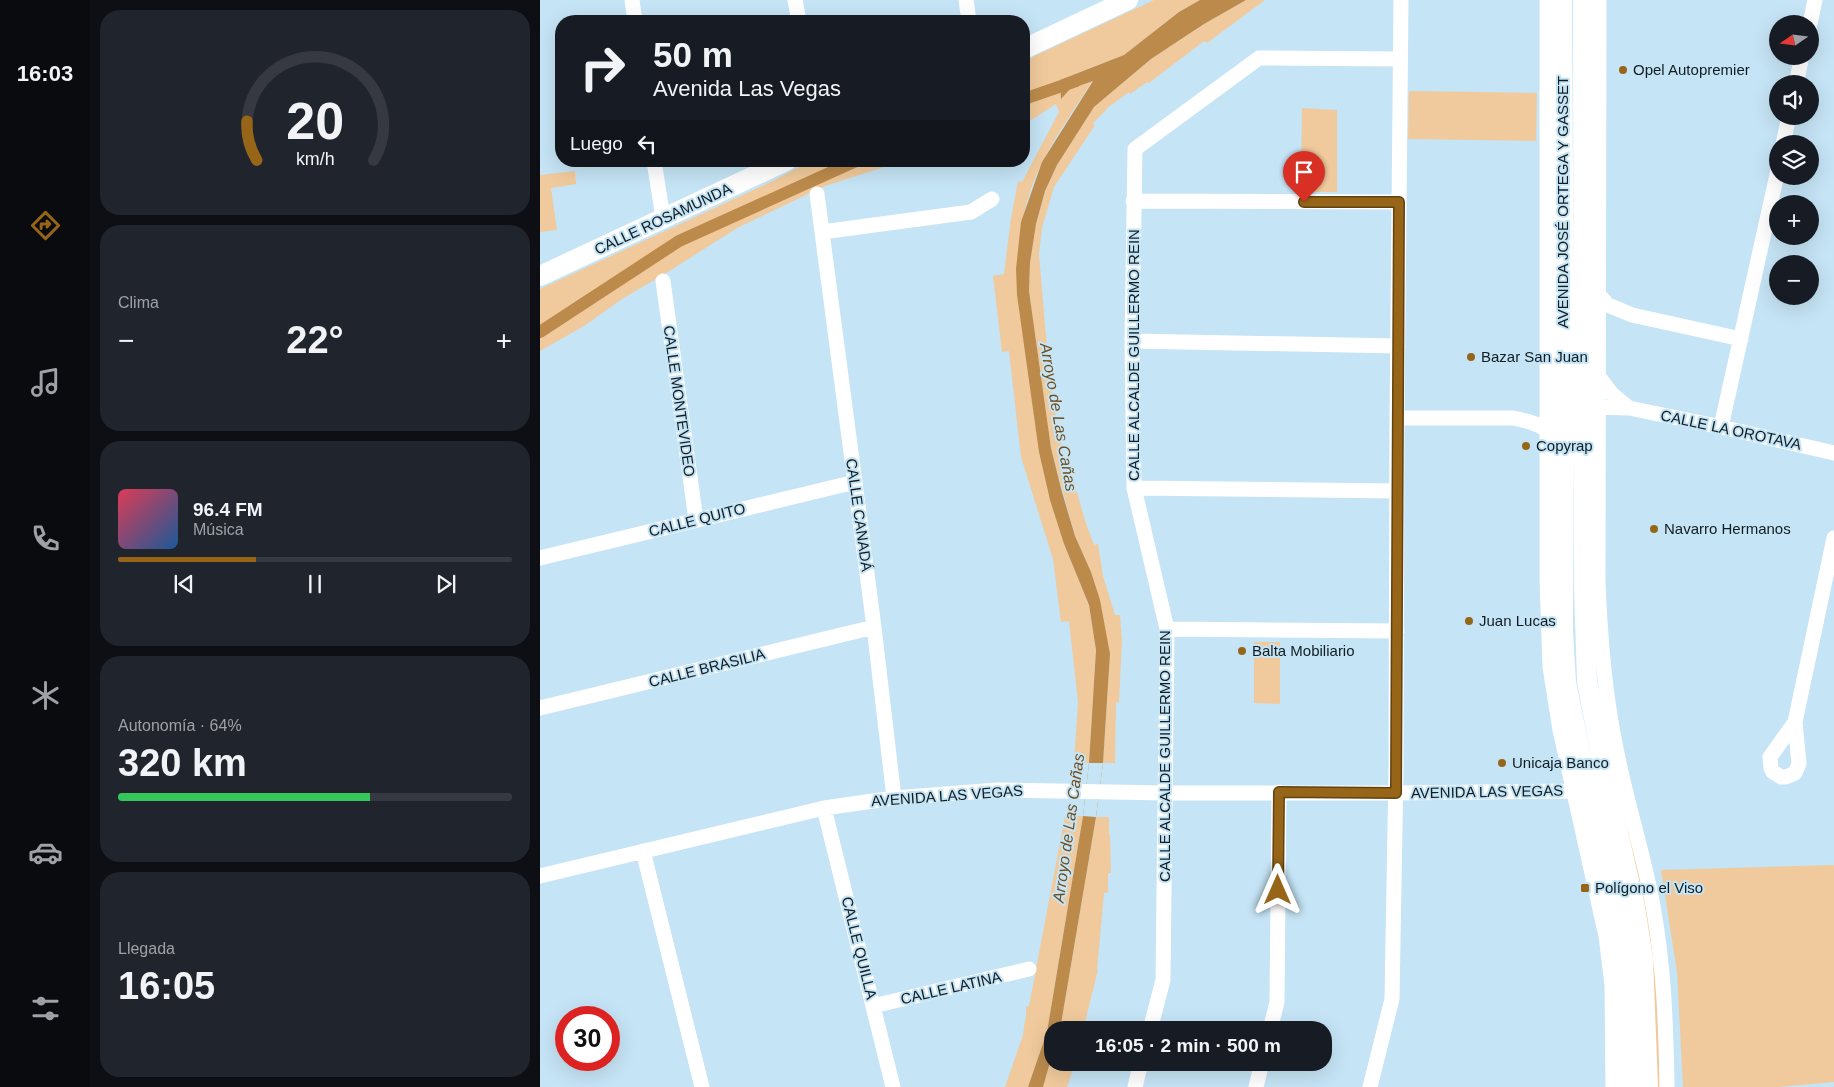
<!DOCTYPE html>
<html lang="es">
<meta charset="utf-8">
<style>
body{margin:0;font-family:Helvetica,sans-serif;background:#20242c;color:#f1f3f6;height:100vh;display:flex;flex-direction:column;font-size:19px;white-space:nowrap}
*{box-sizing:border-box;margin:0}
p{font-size:16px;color:#9ea1a6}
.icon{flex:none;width:28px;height:28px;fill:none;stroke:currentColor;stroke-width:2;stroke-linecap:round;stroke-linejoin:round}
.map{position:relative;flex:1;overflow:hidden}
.sheet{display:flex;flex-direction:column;gap:10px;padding:10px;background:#0d0f14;width:450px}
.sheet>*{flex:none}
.top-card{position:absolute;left:15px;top:15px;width:475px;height:152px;border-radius:20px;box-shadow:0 5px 20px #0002;background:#171b24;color:#f1f3f6;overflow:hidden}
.needle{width:32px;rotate:256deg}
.controls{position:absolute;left:1229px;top:15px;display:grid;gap:10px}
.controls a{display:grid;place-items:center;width:50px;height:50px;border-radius:50%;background:#171b24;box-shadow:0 5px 20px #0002;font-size:25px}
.speed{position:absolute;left:15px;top:1006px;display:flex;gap:10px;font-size:25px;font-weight:700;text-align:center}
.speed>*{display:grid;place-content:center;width:65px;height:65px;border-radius:50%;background:#171b24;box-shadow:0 5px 20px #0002;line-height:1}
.speed .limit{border:8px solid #d22;background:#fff;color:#111}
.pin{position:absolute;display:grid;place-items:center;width:42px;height:42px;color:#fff;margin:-51px -21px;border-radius:50% 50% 50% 0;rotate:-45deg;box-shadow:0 0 5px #0007}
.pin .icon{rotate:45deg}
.me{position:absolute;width:55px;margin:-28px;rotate:0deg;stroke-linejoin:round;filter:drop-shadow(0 0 4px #0008)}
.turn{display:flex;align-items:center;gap:18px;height:105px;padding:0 15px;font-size:22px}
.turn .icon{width:65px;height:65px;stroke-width:2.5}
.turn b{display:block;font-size:35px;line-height:42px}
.then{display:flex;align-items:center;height:48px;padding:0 15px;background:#0003;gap:10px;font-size:19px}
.big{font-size:38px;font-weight:700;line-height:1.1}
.sheet .tile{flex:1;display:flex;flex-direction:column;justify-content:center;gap:8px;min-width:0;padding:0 18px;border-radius:20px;background:#20242c}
.sheet .dial{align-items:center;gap:0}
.dial svg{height:130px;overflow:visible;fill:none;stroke:#363941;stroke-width:7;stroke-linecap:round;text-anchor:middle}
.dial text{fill:#f1f3f6;stroke:none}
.song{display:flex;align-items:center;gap:15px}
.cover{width:60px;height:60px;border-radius:8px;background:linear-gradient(135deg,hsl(350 70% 55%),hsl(210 70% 35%))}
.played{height:5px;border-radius:2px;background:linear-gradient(90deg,#976518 35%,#363941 35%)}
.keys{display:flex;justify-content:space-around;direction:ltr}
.heat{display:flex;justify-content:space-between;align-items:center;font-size:28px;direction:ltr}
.charge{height:8px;border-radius:4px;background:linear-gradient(90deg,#34c759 64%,#363941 0)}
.trip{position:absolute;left:504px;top:1021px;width:288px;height:50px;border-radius:20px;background:#171b24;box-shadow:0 5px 20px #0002;font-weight:700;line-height:50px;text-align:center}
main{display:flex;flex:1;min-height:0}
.menu{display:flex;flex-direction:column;width:90px;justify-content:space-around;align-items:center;background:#090b0e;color:#9ea1a6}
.menu .icon{width:35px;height:35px}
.menu .selected{color:#976518}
.menu b{font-size:22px;color:#f1f3f6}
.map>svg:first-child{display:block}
</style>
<main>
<nav class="menu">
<b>16:03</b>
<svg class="icon selected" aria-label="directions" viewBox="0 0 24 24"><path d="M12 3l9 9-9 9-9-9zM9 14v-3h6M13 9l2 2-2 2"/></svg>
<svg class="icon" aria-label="music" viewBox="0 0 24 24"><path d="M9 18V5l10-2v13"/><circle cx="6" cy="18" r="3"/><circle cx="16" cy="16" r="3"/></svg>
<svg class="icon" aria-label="phone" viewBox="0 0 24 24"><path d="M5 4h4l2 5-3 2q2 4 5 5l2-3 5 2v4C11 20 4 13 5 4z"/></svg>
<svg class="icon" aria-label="climate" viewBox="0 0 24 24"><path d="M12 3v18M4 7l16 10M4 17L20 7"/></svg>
<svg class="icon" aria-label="car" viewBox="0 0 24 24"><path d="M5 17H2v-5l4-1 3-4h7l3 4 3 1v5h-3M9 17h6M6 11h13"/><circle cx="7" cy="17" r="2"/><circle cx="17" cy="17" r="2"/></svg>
<svg class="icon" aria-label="filters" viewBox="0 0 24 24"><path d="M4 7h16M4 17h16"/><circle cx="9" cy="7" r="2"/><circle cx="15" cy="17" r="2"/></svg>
</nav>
<section class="sheet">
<div class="tile dial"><svg viewBox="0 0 100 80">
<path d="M14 69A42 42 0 1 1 86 69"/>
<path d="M14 69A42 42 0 0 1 8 45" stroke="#976518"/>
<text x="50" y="56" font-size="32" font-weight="700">20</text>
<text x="50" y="72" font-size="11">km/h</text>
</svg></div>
<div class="tile"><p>Clima</p>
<div class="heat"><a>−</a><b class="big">22°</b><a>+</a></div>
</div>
<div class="tile">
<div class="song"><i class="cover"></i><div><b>96.4 FM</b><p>Música</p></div></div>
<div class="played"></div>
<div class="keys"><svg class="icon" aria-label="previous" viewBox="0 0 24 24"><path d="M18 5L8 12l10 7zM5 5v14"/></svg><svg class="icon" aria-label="pause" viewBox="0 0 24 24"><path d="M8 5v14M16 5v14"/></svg><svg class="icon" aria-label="next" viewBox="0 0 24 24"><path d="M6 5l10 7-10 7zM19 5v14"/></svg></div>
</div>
<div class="tile"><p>Autonomía · 64%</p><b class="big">320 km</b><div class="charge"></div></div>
<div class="tile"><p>Llegada</p><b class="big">16:05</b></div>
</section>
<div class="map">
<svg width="1294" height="1087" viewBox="0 0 1294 1087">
<rect width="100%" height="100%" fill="#c5e4f5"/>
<!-- green -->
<path fill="#f0ca9c" d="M614,0H660L639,12L584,55L520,80L521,98L530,89L553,80C536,107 517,133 503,161C481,203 476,249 477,295L524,544L549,605L556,650L549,763L534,762L538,702L529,621L521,622L513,559L481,457L469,351L462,352L453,276L464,274L471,218L478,181L482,182L519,112L516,104L493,119L484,122V61Z
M706,0H725L667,43L664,41L609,83L607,82L590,94L589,92L566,109V110L553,123L555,125L514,187L502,228L499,254L510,384L524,458L528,471L532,472C538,497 544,520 554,545L558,544L563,576L575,615H580L582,641L579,702L576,703L575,763H563L570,654L551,572L535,536L511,448L489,291L490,263L496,224L505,191L517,165L554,107L611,59L664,24Z
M869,91L997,93L996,141L868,139Z
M762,108L797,110V192H772V174H761Z
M270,161H363L285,186L197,228L131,270L82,299L44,326L0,351V289L235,180Z
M35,171L36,184L11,188L17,230L0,232V175Z
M714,642H740V704L714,703Z
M1072,754L1101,877L1117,966L1122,1087H1114Z
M525,816H543L507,1032L488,1087H465L483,1035L485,1020L486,1019V1007L489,1006Z
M556,817H569V835H570L571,873H568V892L564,893L557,970H558L543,1030H520Z
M1294,865V1082L1238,1087H1143L1137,972L1121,870Z
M512,1055V1062L535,1063L527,1087H503Z"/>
<!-- water -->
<path fill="#bc8b4c" d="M660,0H706L664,24L611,59L554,107L517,165L505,191L496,224L490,263L489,291L511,448L522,492L535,536L551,572L560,600L570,654L563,763L556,817L520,1030H512V1055L503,1087H488L507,1032L543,816L549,763L556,650L549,605L524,544L510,500L499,452L477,295L476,269L481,222L502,162L553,81L530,89L521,99L520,80L584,55L639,12Z"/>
<!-- pier -->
<path fill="#c5e4f5" d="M549,763H563L556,817L543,816Z"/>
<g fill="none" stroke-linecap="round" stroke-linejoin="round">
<!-- canal -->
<path stroke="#bc8b4c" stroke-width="12" d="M484,99L536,81
M0,332L139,241L316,161"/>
<!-- minor -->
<path stroke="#fff" stroke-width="15" d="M92,0L95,21
M255,0L259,21
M426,0L429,21
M1007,0V580L1010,667L1020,730L1066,936L1072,985L1073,1087
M1059,0L1058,581C1060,636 1064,689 1075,743C1085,798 1103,851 1113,906C1124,966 1126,1026 1127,1087
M1270,24L1275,0
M1256,84L1262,56
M1243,144L1249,116
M114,161L123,218
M277,194L334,627L354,798
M593,201L859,202
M282,232L431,212L452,199
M123,281L156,520
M1060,296L1068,305L1092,315L1201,339
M592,341L858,346
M1059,377L1072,394L1089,408
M1051,407L1089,408L1181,427L1294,453
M857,418H973C987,421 1001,424 1012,434
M1181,427L1238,170
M594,488L857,491
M0,558L315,482
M627,629L857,631
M0,708L334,627
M1255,722L1230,757L1231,768L1233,772L1241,777H1246L1255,773L1259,764L1255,722L1294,538
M284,808L353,1087
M103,851L162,1087
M0,876L284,808L354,798L457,790L626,793H856L1033,791L1041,787
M333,1006L489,969
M610,1030L623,980L627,629L594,488L592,341L595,149L719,58L860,59
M730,1030L737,1002L739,792
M595,1087L601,1062
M716,1087L722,1062
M830,1087L852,999L856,769L857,418L861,0"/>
<!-- major -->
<path stroke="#fff" stroke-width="20" d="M1022,0L1024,388L1023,631L1026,682L1048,791L1077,909L1086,966L1089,1087
M1043,0L1044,590L1047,681L1066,780L1095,907L1103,959L1108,1087
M484,49L588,0
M0,276L246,161"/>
</g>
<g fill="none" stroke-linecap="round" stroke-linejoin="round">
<defs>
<path id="route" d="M738,890L739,792L856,793L859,202H764"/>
</defs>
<!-- route casing -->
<use href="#route" stroke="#624210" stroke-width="12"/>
<!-- route -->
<use href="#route" stroke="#976518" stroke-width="9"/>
</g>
<!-- markers -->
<g fill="#976518" stroke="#c5e4f5" stroke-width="2">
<circle cx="1083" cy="70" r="5"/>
<circle cx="931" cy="357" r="5"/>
<circle cx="986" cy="446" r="5"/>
<circle cx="1114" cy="529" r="5"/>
<circle cx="929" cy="621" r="5"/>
<circle cx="702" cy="651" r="5"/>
<circle cx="962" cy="763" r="5"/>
<rect x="1040" y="883" width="10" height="10" rx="2.5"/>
</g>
<g text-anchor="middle" stroke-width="4" stroke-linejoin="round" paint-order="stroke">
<!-- poi labels -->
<g font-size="15" fill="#111d22" stroke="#c5e4f5" text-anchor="start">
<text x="1093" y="75">Opel Autopremier</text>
<text x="941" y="362">Bazar San Juan</text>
<text x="996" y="451">Copyrap</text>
<text x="1124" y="534">Navarro Hermanos</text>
<text x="939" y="626">Juan Lucas</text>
<text x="712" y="656">Balta Mobiliario</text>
<text x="972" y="768">Unicaja Banco</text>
<text x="1055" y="893">Polígono el Viso</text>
</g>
<!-- street labels -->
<g font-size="15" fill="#111d22" stroke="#c5e4f5">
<text transform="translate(1023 202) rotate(-90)" y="5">AVENIDA JOSÉ ORTEGA Y GASSET</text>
<text transform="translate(123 219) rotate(-25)" y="5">CALLE ROSAMUNDA</text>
<text transform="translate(594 355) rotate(-90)" y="5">CALLE ALCALDE GUILLERMO REIN</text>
<text transform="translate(139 401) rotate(82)" y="5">CALLE MONTEVIDEO</text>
<text transform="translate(1191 430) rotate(12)" y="5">CALLE LA OROTAVA</text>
<text transform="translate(319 515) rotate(82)" y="5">CALLE CANADÁ</text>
<text transform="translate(157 520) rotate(-14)" y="5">CALLE QUITO</text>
<text transform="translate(167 668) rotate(-14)" y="5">CALLE BRASILIA</text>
<text transform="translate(625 756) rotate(-90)" y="5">CALLE ALCALDE GUILLERMO REIN</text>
<text transform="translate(947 792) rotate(-1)" y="5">AVENIDA LAS VEGAS</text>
<text transform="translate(407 796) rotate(-4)" y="5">AVENIDA LAS VEGAS</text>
<text transform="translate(319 948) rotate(76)" y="5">CALLE QUILLA</text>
<text transform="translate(411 988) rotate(-13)" y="5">CALLE LATINA</text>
</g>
<!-- water labels -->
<g font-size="16" font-style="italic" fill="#704e1e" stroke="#c5e4f5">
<text transform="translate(519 417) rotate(80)" y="6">Arroyo de Las Cañas</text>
<text transform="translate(528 828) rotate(-82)" y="6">Arroyo de Las Cañas</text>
</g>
</g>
</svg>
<div class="controls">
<a><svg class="needle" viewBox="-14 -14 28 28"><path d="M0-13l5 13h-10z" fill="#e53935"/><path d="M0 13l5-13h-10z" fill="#9ea1a6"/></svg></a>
<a><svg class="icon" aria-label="sound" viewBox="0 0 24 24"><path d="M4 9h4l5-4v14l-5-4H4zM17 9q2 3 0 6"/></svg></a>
<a><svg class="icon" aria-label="layers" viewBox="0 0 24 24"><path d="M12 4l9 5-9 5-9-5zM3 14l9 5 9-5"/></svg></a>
<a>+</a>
<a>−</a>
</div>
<div class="speed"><div class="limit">30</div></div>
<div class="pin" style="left:764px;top:202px;background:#d93025"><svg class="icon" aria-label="arrive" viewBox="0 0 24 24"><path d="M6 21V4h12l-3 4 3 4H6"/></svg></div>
<svg class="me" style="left:738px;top:890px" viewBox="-20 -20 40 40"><path d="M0-17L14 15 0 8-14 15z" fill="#976518" stroke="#fff" stroke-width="4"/></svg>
<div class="trip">16:05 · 2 min · 500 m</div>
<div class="top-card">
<div class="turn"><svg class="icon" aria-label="right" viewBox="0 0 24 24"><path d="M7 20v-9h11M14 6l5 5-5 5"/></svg><div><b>50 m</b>Avenida Las Vegas</div></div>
<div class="then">Luego<svg class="icon" aria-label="left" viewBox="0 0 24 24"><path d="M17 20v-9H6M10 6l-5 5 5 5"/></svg></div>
</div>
</div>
</main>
